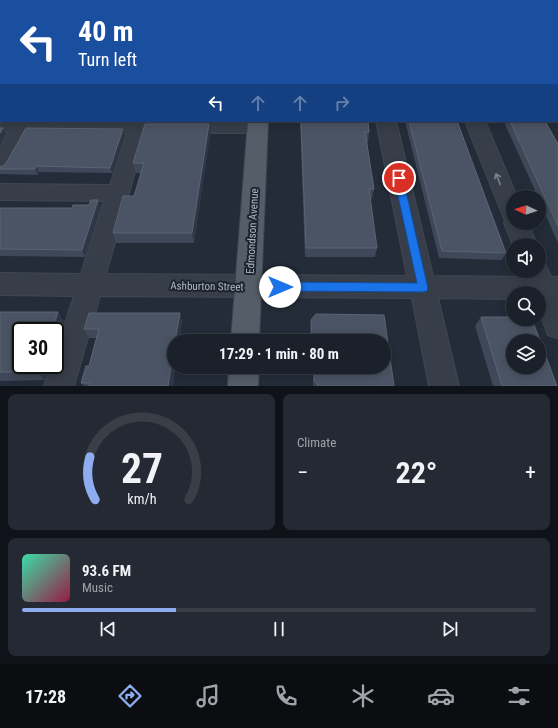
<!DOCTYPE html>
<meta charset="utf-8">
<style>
body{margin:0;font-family:"Roboto Condensed",sans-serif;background:#242933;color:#f1f3f6;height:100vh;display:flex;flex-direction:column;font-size:15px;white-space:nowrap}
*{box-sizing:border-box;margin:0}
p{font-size:13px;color:#a0a3a9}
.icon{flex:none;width:22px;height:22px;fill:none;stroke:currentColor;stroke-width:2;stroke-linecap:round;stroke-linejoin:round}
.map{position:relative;height:386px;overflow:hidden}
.panel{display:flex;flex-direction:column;gap:8px;padding:8px;background:#0f1218;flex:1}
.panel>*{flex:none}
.banner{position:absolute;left:0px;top:0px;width:558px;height:122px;box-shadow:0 2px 10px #0003,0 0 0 1px #393e47;background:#1a4fa0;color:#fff;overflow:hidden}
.needle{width:26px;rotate:273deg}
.fabs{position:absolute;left:506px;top:190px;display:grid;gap:8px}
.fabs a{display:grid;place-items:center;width:40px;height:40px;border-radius:50%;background:#1b212b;box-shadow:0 2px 10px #0003,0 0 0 1px #393e47;font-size:20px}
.speed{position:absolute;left:12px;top:322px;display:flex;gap:8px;font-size:20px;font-weight:700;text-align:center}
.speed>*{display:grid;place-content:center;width:52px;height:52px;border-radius:50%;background:#1b212b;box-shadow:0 2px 10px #0003,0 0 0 1px #393e47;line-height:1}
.speed .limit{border:2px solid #111;border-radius:6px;background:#fff;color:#111}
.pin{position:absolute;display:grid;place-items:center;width:34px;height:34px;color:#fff;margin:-17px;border:2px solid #fff;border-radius:50%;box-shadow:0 1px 4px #0007}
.me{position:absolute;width:44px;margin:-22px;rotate:90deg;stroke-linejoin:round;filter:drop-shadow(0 0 3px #0008)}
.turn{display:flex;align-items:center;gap:14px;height:84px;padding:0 12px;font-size:18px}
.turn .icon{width:52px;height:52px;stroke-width:2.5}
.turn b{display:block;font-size:28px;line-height:34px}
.lanes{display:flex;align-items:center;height:38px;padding:0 12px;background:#0003;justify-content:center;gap:20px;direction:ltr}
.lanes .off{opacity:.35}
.big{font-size:30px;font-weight:700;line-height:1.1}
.panel .card{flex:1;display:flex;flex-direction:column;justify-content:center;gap:6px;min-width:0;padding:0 14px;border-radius:8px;background:#242933}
.panel .dial{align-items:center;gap:0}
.dial svg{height:104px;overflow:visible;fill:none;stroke:#393e47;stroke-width:7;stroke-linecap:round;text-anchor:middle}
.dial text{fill:#f1f3f6;stroke:none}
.song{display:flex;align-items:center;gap:12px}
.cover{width:48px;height:48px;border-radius:6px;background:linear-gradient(135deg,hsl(160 70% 55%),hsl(340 70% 35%))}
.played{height:4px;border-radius:2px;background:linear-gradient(90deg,#8dadf0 30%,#393e47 30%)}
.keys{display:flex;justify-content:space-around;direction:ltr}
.heat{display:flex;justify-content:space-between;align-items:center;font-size:22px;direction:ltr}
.panel .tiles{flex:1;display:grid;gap:8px;grid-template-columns:1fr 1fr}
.card:last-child{grid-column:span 2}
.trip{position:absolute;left:167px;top:334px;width:224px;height:40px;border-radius:20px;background:#1b212b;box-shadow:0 2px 10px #0003,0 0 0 1px #393e47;font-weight:700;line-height:40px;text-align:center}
.tabs{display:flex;height:64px;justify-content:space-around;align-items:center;background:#0b0d11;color:#a0a3a9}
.tabs .icon{width:28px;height:28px}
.tabs .on{color:#8dadf0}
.tabs b{font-size:18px;color:#f1f3f6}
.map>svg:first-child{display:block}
</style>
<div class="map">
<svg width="558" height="386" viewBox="0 0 558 386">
<rect width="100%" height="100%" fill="#242c39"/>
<!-- green -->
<path fill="#26363a" d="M0,0H236L1,1V68Z"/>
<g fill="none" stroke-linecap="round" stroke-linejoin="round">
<defs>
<path id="minor" d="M353,0H367V1H353Z
M418,0H432L433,1H419Z
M484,0H498L499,1H485Z
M557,103L558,104V117H557Z
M0,120L259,121L265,123L268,127L265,131L258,133H146L106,274L407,276L376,121H396L433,276L526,277L523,271H539V262L545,264L551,277H558V338L548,335C541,318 539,311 539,293H513V299L438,298L459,386H429L412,298L100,296L74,386H44L51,365H55V353L74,296L0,295V273L81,274L104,201L0,200V184L110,185L127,133L28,132L7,170L0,172V147L8,132H0Z
M465,121H485L517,197H513V223H528L537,245H513L504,223L505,221Z"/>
<path id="major" d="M248,121H268L259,341H231Z
M229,367H259L258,386H228Z"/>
</defs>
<!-- minor casing -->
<use href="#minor" stroke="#404752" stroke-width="2"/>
<!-- major casing -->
<use href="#major" stroke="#404752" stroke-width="2"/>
<!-- path -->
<path stroke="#3e5052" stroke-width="2" stroke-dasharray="2 2" stroke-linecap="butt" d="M228,1L230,0"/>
<!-- minor -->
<use href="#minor" fill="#373e49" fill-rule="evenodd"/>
<!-- major -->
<use href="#major" fill="#555d69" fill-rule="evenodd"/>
</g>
<!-- wall -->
<path fill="#3f4858" d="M557,19L558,20V78L557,77Z
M0,73H1V119H0Z
M300,121H368L369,132L368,142H367L374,189L372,199H370L377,248L375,257H305Z
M405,121H457L506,253L502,260L439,258Z
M500,121H545L558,144V243L539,200V197H538L504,122H501Z
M125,134L112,173L39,172L38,175L0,174V167Z
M210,134L194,243H116L113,233L134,196L141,173H136L133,163Z
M98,200L101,207L85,257L0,256V208H72L89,205Z
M0,312H58L64,322L55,348V331L49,365L44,380L0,381Z
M180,313L182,322L174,367H175L173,386H84L81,383L89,366L96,338H89L84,329Z
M316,314L384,315L394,386H313V382L314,372L309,367H384V341H310L311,320Z
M481,317L557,386H493L475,326Z"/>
<!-- shaded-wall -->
<path fill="#2f3747" d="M209,124L210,134L194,243L192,233Z
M3,128L6,134L0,144V133Z
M123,129L125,134L112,173L110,168Z
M37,166L39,172L38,175L35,169Z
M98,200L101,207L85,257L82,250Z
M58,312L64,322L55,348V331H52Z
M180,313L182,322L179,341H175Z
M174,348V367H175L173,386H168Z
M40,365H49L44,380L38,372Z"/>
<!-- building -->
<path fill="#4b5464" stroke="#5b6473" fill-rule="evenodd" d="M296,0H332V1H296Z
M377,0H411L412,1H377Z
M451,0H486V1H451Z
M557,19L558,20V69L557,68Z
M0,73H1V113H0Z
M301,121H368L369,132H365L374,189H369L377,248H306Z
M409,121H457L506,253L442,251Z
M510,121H545L558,144V226Z
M145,124H209L192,233H113L123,196H134L144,163H133Z
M0,128H3L0,133Z
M26,128L123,129L110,168L37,166L35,169H0V167L5,165Z
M91,200H98L82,250L0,249V208H72L73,205H89Z
M0,312H58L52,331H21V365H40L38,372H0Z
M89,313H180L175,341H174V348L168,386H89L90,383H81L86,366H89L99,329H84Z
M316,314L384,315L394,386H317L318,385L314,380V373L318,367H384V341H312L311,320Z
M481,317H513V319H532L557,386H502ZM513,341H539V367H513Z"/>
<!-- one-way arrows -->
<defs><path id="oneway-shaft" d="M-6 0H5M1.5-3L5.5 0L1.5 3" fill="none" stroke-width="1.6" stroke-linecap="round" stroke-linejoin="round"/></defs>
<use stroke="#7b828d" href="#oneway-shaft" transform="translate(498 179) rotate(-112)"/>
<!-- route -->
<path fill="#1a73e8" stroke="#114b97" d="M399,175L403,178L428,288L427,291L423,292L280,291L276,290L275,287L276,284L280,282L417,283L394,178Z"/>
<g text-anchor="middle" stroke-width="4" stroke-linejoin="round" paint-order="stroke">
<!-- street labels -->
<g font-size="11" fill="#b2b9c5" stroke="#1c232e">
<text transform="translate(252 231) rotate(-87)" y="4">Edmondson Avenue</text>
<text transform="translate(207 286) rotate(1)" y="4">Ashburton Street</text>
</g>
</g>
</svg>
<div class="fabs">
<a><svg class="needle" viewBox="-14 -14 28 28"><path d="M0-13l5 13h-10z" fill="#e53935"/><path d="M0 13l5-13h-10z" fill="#a0a3a9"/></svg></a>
<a><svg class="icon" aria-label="sound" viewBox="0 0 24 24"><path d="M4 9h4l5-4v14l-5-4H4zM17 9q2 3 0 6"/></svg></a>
<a><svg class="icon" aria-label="search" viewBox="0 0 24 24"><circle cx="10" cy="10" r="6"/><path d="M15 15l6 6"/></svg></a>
<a><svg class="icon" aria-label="layers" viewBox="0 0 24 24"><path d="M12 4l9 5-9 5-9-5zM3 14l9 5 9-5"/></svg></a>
</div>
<div class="speed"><div class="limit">30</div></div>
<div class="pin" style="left:399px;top:178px;background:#d93025"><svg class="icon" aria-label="arrive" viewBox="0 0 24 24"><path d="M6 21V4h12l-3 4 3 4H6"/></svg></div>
<svg class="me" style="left:280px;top:287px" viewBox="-20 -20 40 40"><circle r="19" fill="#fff"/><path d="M0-13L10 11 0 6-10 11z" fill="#1a73e8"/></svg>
<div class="trip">17:29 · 1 min · 80 m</div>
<div class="banner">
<div class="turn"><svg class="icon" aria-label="left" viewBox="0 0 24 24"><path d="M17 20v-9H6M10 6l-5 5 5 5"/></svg><div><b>40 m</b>Turn left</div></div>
<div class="lanes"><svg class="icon" aria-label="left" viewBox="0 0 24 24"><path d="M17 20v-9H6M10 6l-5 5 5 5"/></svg><svg class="icon off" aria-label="ahead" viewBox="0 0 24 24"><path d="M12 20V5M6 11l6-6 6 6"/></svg><svg class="icon off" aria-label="ahead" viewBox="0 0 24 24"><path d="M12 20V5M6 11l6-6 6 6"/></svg><svg class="icon off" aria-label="right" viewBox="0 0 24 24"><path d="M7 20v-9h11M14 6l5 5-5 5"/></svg></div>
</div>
</div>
<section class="panel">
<div class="tiles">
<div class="card dial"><svg viewBox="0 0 100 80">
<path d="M14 69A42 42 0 1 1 86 69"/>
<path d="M14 69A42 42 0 0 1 10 36" stroke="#8dadf0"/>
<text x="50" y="56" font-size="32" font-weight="700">27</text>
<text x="50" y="72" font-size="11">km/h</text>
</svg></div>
<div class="card"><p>Climate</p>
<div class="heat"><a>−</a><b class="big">22°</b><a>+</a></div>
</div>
<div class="card">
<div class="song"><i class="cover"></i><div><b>93.6 FM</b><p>Music</p></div></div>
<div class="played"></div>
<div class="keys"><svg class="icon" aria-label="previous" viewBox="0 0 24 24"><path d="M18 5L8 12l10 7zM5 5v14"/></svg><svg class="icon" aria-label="pause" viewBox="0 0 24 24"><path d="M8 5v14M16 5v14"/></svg><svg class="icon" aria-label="next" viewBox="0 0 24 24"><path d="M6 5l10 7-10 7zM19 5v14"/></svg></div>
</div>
</div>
</section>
<nav class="tabs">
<b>17:28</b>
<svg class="icon on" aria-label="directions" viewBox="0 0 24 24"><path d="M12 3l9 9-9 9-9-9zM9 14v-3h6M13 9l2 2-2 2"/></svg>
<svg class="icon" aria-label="music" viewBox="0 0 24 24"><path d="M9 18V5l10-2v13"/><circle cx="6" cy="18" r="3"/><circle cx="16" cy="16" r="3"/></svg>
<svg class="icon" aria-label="phone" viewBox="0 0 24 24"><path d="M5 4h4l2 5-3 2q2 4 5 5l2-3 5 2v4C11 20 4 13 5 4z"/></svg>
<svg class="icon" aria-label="climate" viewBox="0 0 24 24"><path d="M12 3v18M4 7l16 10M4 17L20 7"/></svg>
<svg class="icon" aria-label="car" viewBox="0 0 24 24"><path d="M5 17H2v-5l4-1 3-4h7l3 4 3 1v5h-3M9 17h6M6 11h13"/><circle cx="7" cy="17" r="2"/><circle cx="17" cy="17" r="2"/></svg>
<svg class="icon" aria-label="filters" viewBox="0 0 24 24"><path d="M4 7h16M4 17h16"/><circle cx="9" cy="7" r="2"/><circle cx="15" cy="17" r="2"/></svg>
</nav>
